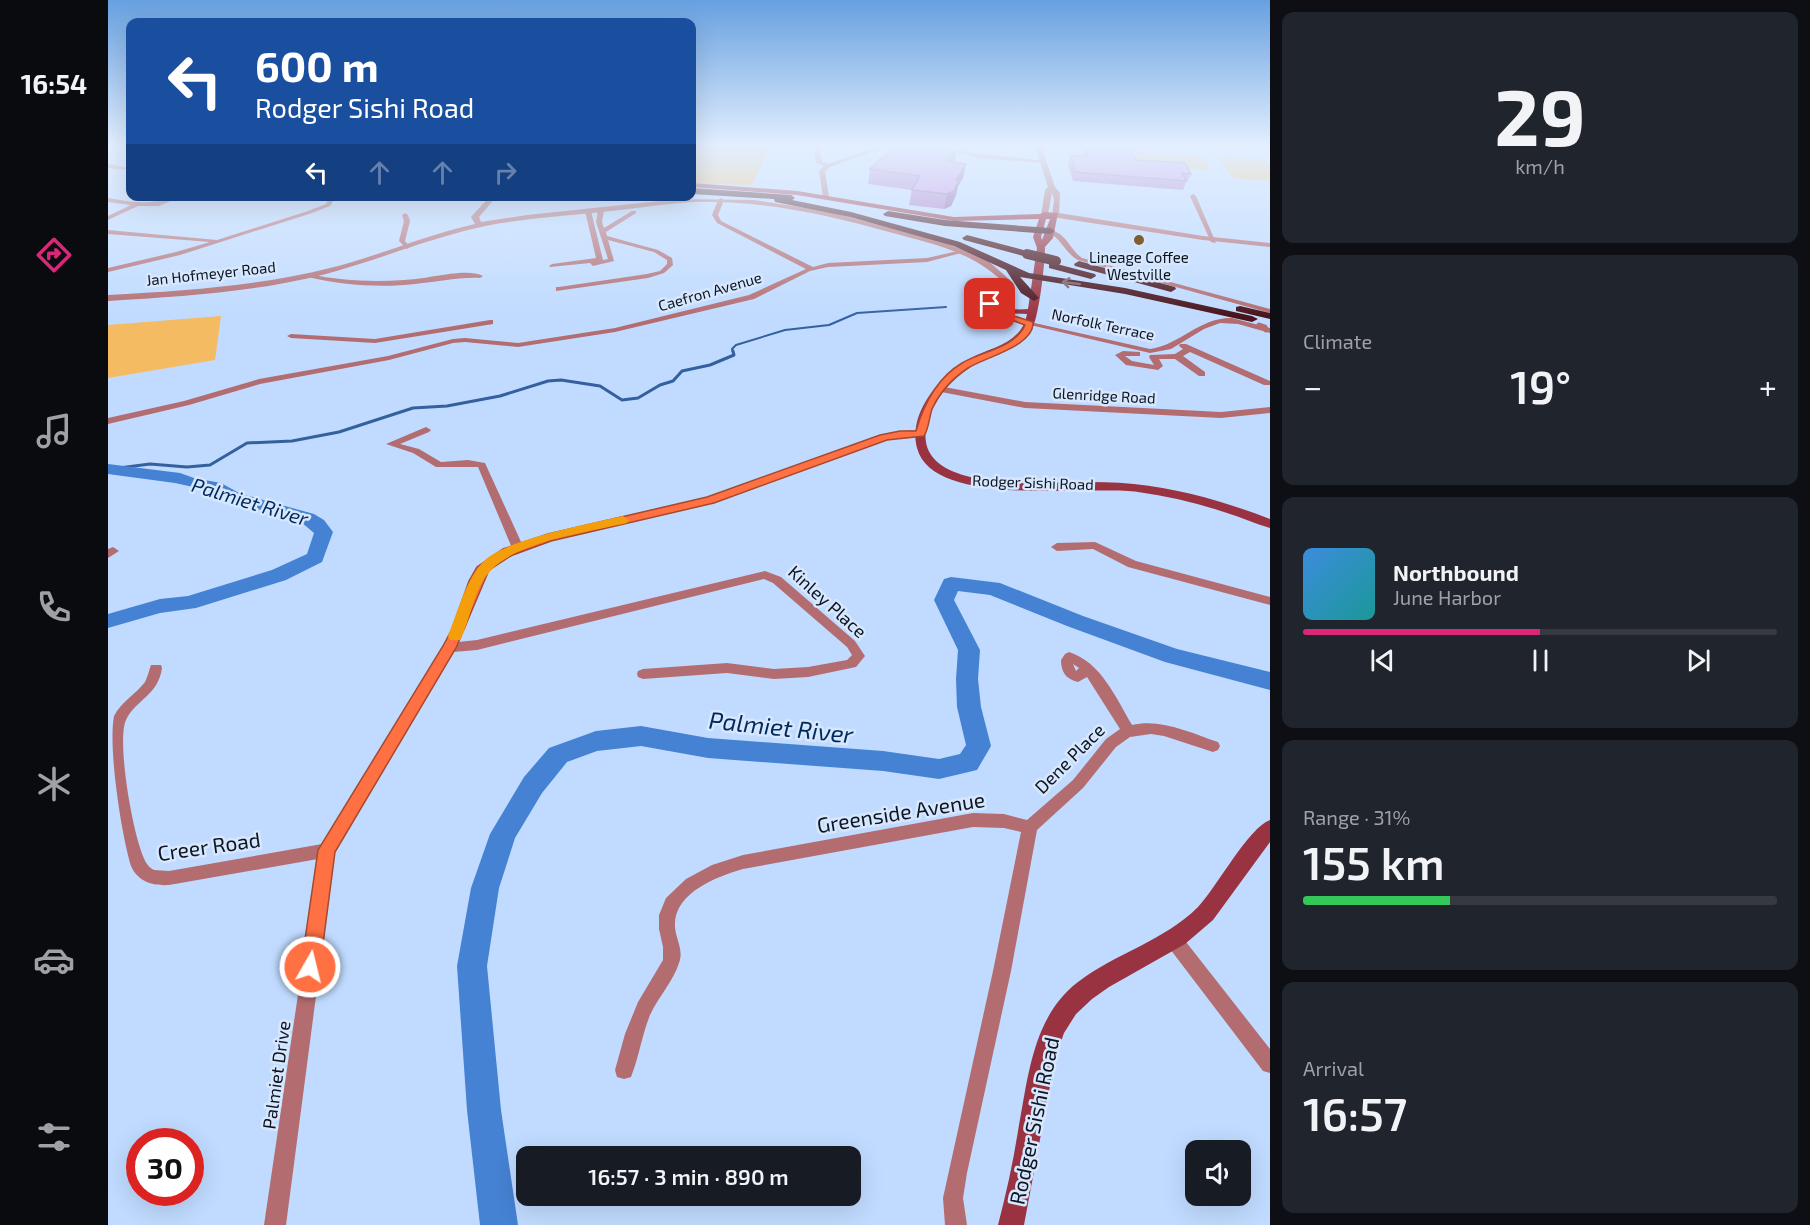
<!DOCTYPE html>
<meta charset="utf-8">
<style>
body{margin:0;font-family:"Exo 2",sans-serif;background:#20242c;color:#f1f3f6;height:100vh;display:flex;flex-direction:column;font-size:22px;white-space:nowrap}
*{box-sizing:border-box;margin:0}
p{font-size:20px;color:#9ea1a6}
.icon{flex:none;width:33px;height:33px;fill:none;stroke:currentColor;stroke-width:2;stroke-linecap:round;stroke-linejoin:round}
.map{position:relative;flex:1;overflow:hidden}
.panel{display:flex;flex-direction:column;gap:12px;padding:12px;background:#0d0f14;width:540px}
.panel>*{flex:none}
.hud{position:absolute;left:18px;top:18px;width:570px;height:183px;border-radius:12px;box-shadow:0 6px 24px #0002;background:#1a4fa0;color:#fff;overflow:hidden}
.tools{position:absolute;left:1077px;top:1140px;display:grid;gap:12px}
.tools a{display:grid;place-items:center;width:66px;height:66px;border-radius:12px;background:#171b24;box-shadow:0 6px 24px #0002;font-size:30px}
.speed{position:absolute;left:18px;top:1128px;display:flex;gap:12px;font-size:30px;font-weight:700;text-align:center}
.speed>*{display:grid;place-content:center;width:78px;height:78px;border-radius:50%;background:#171b24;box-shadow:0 6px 24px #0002;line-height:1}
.speed .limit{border:9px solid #d22;background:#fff;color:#111}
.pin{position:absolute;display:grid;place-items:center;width:51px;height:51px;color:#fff;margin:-26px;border-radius:12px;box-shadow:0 3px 9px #0006}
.me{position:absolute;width:66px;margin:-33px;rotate:8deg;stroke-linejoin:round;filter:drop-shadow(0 0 4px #0008)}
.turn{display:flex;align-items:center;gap:21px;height:126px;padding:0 30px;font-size:27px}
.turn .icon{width:78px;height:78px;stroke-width:2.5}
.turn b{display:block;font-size:42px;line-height:51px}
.lanes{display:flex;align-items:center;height:57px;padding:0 30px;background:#0003;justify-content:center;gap:30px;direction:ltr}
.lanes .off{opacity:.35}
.big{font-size:45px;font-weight:600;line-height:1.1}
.panel .card{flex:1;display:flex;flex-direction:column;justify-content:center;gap:9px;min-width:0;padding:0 21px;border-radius:12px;background:#20242c}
.panel .dial{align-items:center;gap:0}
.dial b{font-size:78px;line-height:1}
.song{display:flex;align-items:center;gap:18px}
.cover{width:72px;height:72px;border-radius:9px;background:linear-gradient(135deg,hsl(210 70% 55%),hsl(180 70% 35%))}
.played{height:6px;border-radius:3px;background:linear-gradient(90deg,#db2777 50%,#363941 50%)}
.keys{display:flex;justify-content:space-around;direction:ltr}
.heat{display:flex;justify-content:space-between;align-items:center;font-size:33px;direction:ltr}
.charge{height:9px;border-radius:4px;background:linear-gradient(90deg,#34c759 31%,#363941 0)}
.trip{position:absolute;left:408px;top:1146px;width:345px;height:60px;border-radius:12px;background:#171b24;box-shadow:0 6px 24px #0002;font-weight:600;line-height:60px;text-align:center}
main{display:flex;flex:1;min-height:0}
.tab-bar{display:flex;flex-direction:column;width:108px;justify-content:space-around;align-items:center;background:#090b0e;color:#9ea1a6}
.tab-bar .icon{width:42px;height:42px}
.tab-bar .selected{color:#db2777}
.tab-bar b{font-size:27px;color:#f1f3f6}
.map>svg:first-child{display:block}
</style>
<main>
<nav class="tab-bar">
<b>16:54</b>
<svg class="icon selected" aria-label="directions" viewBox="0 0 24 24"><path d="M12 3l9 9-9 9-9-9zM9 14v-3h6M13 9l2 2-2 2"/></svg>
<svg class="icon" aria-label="music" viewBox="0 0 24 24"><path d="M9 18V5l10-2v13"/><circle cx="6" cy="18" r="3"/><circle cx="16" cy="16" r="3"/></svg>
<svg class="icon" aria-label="phone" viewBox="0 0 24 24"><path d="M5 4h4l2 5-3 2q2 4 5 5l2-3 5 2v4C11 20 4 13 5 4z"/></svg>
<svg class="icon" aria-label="climate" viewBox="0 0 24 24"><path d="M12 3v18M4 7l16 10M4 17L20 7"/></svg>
<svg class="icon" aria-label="car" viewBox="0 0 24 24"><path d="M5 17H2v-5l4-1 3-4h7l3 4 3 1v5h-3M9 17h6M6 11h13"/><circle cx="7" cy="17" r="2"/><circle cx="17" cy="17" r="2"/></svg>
<svg class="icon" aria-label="filters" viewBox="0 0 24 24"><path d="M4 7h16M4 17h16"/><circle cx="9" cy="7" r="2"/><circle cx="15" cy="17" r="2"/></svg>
</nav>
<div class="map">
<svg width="1162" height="1225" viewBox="0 0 1162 1225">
<rect width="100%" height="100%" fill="#c0dbff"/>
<!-- green -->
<path fill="#f5bb62" d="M584,146H662L644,185L584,183Z
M1022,151L1096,157L1102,170L1025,164Z
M1110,157L1157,160L1162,166V181L1125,178Z
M113,316L107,360L0,378V325Z"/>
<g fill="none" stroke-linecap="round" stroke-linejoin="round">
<!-- stream-far1 -->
<path stroke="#34619e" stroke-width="2" d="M625,353L624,349L628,345L677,330L721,325L749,313L838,307"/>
<!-- stream -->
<path stroke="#34619e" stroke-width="3" d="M3,469L42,464L79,467L102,465L139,443L184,441L231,432L305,408L339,406L392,396L440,381L453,380L492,386L514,400L530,398L552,385L565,381L574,371L602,365L626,355L625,351"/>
<!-- river -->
<path fill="#4582d3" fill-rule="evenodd" d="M0,464L72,473L86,478L113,483L133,494L206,514L216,520L225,532L214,562L178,580L88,608L52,613L0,628V614L52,599L80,596L164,570L199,554L206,533L193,522L182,517L121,502L99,490L67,483L0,474Z
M843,577L892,583L975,616L1069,649L1162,672V690L1057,662L959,626L882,595L850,591L846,600L872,650L870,679L873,707L883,746L869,770L831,779L775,771L600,758L533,746L489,751L459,762L434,793L407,838L391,888L379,966L393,1110L410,1225H372L359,1110L349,966L363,888L382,834L416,777L441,748L488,731L533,726L600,738L775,751L831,759L852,754L858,745L849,707L848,679L850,650L826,600L836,579Z"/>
<!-- pedestrian -->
<path stroke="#b36d71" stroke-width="5" d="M1151,325L1157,327L1158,330"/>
<!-- minor -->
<path fill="#b36d71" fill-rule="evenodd" d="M706,146H711L714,162L720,164L772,146H779L722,167L717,171L721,197L718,199L715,197L711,171L716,166L708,163Z
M820,146H829L871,154L939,161L936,163L871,158Z
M0,164L22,168V170L0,168Z
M1085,194L1088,196L1108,243L1103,242L1082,196Z
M65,196H74L51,206H30L0,220V216L23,205L0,202V198C24,202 42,206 65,196Z
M222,196H228L222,206L204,213L72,255L0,272V268L68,252L102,242L0,234V230L109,240L200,211L218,204Z
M613,198L616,200L610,215L613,221L705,267L720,263L819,258L854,250L857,252L819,262L720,267L702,271L646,299L507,332L410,347L357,342L345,343L281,360L152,384L81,405L0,424V418L76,401L151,379L280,356L345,339L357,338L410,343L507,328L641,295L698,269L609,223L604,215L610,200Z
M493,208L496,210L494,222L496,228L524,211H528V213L498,232L499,236L550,250L564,258L565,265L556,273L540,278L448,291V287H451L539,274L552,271L559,264V260L546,252L500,240L506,261L485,266L482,263L442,267L441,266L444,264L488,258L477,211L480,209L483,211L495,260L500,259L488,222L490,210Z
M297,213L300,215L302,221L297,241L302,247L299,249L291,241L296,221L294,215Z
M940,230C958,231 961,249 974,258L1162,309V313L970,260C957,253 954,239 940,232Z
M202,274C232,281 265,282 296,280C317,280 358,267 375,276L372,278C350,277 329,282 307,284C272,288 233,285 200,277V275Z
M1124,318L1162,328V333L1130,324L1112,323L1096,329L1063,349L1042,353L918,324L922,322L1042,349C1072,345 1092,317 1124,318Z
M382,320H385V324L267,343L183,338L179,336L183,334L267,339Z
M1072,344H1078L1162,381V385H1156L1082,352L1075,356L1097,372V376H1091L1067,359H1051L1055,366L1050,370L1018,365L1007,355L1015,351L1032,352V356H1017L1024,361L1046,365L1041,357L1042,355L1067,354L1075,349L1071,346Z
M831,386L917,402L1113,412L1162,407V413L1113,418L917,408L828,391L827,389Z
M318,427L323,430L321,432L292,444L311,449L333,462L360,460L377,463L414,544L452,531L599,498L773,436C786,433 806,426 818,434C808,440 791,437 779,440L606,502L455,537L394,560L377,575L357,629L350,642L369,640L657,571L673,577L747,641L757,656L748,667L700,677L666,679L619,673L535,679L530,677L529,674L530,671L535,669L619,663L666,669L700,667L739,660L744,655L739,647L665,583L656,579L369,650L345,652L227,851L178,1225H156L210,859L61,885C45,886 30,882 23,866C13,833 0,747 6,716C13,702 28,694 37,682C40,676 41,670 43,665H53L54,668C50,696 27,700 18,720C8,741 26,845 39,864C41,867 43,868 46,870L61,871L214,844L336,646L345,629L368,570L386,554L404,548L370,467H328L305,453L278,444Z
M987,542L1028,561L1162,597V605L1020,567L985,549L949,551L943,547L949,543Z
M5,547L11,551L0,558V549Z
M961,652C993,662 1008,698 1024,725C1053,718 1083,733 1110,742L1112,746L1110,750L1105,752L1056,736L1043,734L1022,737L1008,747L975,788L929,830L903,971L859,1173L855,1198L859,1225H837L835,1198L885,971L913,832L896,828L865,827L635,869C608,877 565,893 567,927C568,940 576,950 571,963C565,982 550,997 542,1015C534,1035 531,1057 523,1077L516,1079L509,1077L507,1070L517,1034L530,1002L555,960V947L551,929V915L558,898L578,879L604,865L635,855L865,813L896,814L919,820L965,780L998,739L1012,729L979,677L970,682C958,679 953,672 953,660L957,654ZM965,664L971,668L968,671Z
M1065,931L1071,933L1162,1049V1073L1155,1071L1059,945L1057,939L1059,933Z"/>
<!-- tertiary -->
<path fill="#b36d71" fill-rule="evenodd" d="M927,146H933L947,187L952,193L951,213L1095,236L1162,243V247L1095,240L944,217L946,200L944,192L940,214L933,216L937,190L940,187Z
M382,196H389L371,217L373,222L419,215L571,199L646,200L718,211L835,242L878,259L902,280L901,285L887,304L888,309L927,324L922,327L881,313L877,304L894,281C863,251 821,243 781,232C717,214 652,200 585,202C551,204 518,210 484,213C441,217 398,220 356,231C302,245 252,267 197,279C132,293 66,297 0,301V295C75,291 150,286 222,268C271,256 317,235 367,224L363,217Z"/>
<!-- secondary -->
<path fill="#993341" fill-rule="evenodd" d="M584,183L689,191L846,217L932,214L936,212L950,213L945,238L937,247C937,263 931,319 923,331C913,346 896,350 881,357C857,368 837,384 825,408C784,493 922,483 967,482C987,482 1006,482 1026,484C1073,489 1118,502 1162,519V528C1147,524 1133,517 1119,513C1090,503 1060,496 1030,492C980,485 825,509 809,448C804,429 811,411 821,396C831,381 845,368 861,359C883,347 914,344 919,314L894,313L881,300L889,298C897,310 906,310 920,309L929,248L925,237L931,219L846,221L689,195L584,187ZM938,219H942L934,240L933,237Z
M1162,820V842L1105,920L1077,944L1001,987L984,999L968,1014L956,1033L947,1059L916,1225H890C898,1194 905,1163 910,1131C920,1079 924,1017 970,982C1008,953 1056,941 1090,907C1109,887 1140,828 1162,820Z"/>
<!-- motorway -->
<path fill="#48141b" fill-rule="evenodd" d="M584,188L683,195L687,198L684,200L743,212L852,242L921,273L1017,288L1144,316L1150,319L1144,322L1017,294L912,277L931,298L926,301L913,293L898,270L846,246L742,217L667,202L666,199L584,194Z
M780,211L837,220L942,228L947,231L942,234L837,226L777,216L775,214Z
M859,235L923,252L924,254L919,257L856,240L854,238Z
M971,261L1067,287L1068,289L1063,292L967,266L966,264Z
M945,263L987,274L988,276L983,279L941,268V264Z
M1132,306L1162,313V319L1128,311V307Z"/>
<!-- motorway-bridge -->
<path stroke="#48141b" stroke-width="10" d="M919,254L948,261"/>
</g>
<!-- wall -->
<path fill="#ad76c2" d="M977,146L1028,160L1083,174L1079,182H1078L1075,190L965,181L960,164L963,155L975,156V155Z
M847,159L844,162L855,178L850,186L848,195L843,206L836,209L801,205L804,190L760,184L762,169Z"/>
<!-- shaded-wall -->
<path fill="#8d609e" d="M849,146L847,159L835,176L838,161Z
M858,164L855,178L850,186L848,195L843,206L836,209L839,194Z"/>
<!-- building -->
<path fill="#c989e1" stroke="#8d609e" stroke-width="1.5" d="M793,146H849L838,161L858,164L848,180H851L846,191L839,194L804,190L812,176L762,169L773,158H776L786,148H791Z
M977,146L1023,150L1028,160L1077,163L1083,174L1074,173L1078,181L967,172L963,155L980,157Z"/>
<!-- one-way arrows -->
<defs><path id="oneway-shaft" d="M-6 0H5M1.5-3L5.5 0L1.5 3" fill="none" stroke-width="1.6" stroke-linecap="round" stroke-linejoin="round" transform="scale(1.5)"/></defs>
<use stroke="#7a5e6a" href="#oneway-shaft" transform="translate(963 283) rotate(-173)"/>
<!-- sky -->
<linearGradient id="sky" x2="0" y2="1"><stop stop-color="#67a0e0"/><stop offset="0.46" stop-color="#e3efff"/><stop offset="1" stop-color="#e3efff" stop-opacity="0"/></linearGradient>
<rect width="1162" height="317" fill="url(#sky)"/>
<!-- route -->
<path fill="#ff7043" stroke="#a6492c" stroke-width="1.5" d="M879,302H885L887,308L890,311L925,322C927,346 877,357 860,368C845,378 832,392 824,409C821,418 821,428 816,436L779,440L606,503L443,541L404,555L381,570L348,648L227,852L212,967L209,974L202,977L196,974L193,967L210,850L335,646L344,629L361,581L369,567L395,549L440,534L599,497L772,435L792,431H808C816,403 829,378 854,363C874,351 907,348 917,325L879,311Z"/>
<!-- slow -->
<path fill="#f59e0b" d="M515,516L521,520L519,523C477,533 400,541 376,579C364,597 362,621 352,640H342L340,636C350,611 357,582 375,562C394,540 485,523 515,516Z"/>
<!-- markers -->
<circle fill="#7d5f33" stroke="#d7e7fd" stroke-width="2" cx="1031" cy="240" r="6"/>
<g text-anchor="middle" stroke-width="5" stroke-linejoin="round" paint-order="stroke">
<!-- far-poi labels -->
<g font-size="15" fill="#0c1521" stroke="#d7e7fd">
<text x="1031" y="263">Lineage Coffee<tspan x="1031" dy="17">Westville</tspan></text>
</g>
<!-- far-street labels -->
<g font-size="15" fill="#0c1521" stroke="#d7e7fd">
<text transform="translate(103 274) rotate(-6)" y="5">Jan Hofmeyer Road</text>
<text transform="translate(602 292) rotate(-16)" y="5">Caefron Avenue</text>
<text transform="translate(995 325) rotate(12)" y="5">Norfolk Terrace</text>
<text transform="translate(996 396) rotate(3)" y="5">Glenridge Road</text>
<text transform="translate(925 483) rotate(2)" y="5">Rodger Sishi Road</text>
</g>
<!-- street labels -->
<g font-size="18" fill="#0c1521" stroke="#d7e7fd">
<text transform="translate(719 602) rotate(42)" y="6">Kinley Place</text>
<text transform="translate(962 759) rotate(-45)" y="6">Dene Place</text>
<text transform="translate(169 1075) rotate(-82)" y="6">Palmiet Drive</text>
</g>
<!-- water labels -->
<g font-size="20" font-style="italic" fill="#002a5e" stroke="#d7e7fd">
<text transform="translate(142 502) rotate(17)" y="7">Palmiet River</text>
</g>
<!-- near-street labels -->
<g font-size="21" fill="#0c1521" stroke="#d7e7fd">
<text transform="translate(793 813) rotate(-9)" y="7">Greenside Avenue</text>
<text transform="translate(101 847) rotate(-8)" y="7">Creer Road</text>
<text transform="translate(927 1121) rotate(-78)" y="7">Rodger Sishi Road</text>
</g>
<!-- near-water labels -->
<g font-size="24" font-style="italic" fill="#002a5e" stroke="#d7e7fd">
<text transform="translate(673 728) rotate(6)" y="8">Palmiet River</text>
</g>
</g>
</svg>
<div class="tools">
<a><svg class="icon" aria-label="sound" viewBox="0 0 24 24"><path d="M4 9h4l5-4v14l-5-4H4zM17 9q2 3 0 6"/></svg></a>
</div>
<div class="speed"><div class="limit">30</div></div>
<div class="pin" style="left:882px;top:304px;background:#d93025"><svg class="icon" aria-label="arrive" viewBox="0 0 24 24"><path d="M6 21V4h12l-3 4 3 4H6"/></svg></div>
<svg class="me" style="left:202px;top:967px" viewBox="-20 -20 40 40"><circle r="17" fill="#ff7043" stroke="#fff" stroke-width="3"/><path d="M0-11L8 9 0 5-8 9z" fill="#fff"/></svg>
<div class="trip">16:57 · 3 min · 890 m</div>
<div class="hud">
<div class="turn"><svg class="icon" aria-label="left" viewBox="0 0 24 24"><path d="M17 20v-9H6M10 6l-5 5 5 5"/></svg><div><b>600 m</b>Rodger Sishi Road</div></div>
<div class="lanes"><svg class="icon" aria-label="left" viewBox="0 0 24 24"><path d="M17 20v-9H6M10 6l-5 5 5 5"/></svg><svg class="icon off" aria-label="ahead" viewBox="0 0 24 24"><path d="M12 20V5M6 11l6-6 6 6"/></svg><svg class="icon off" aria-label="ahead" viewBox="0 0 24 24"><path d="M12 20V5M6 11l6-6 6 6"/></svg><svg class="icon off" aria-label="right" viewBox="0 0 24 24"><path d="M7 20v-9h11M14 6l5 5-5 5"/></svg></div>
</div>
</div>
<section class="panel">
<div class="card dial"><b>29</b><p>km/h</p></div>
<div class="card"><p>Climate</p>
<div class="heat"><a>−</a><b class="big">19°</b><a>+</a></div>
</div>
<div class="card">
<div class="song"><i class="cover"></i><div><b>Northbound</b><p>June Harbor</p></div></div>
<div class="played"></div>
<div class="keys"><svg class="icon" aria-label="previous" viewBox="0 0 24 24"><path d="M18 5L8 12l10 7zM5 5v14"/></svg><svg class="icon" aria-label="pause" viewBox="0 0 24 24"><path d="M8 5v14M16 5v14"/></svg><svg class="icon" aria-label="next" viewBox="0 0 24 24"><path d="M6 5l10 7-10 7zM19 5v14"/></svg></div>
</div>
<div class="card"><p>Range · 31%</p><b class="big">155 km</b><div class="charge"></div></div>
<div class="card"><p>Arrival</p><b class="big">16:57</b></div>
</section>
</main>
